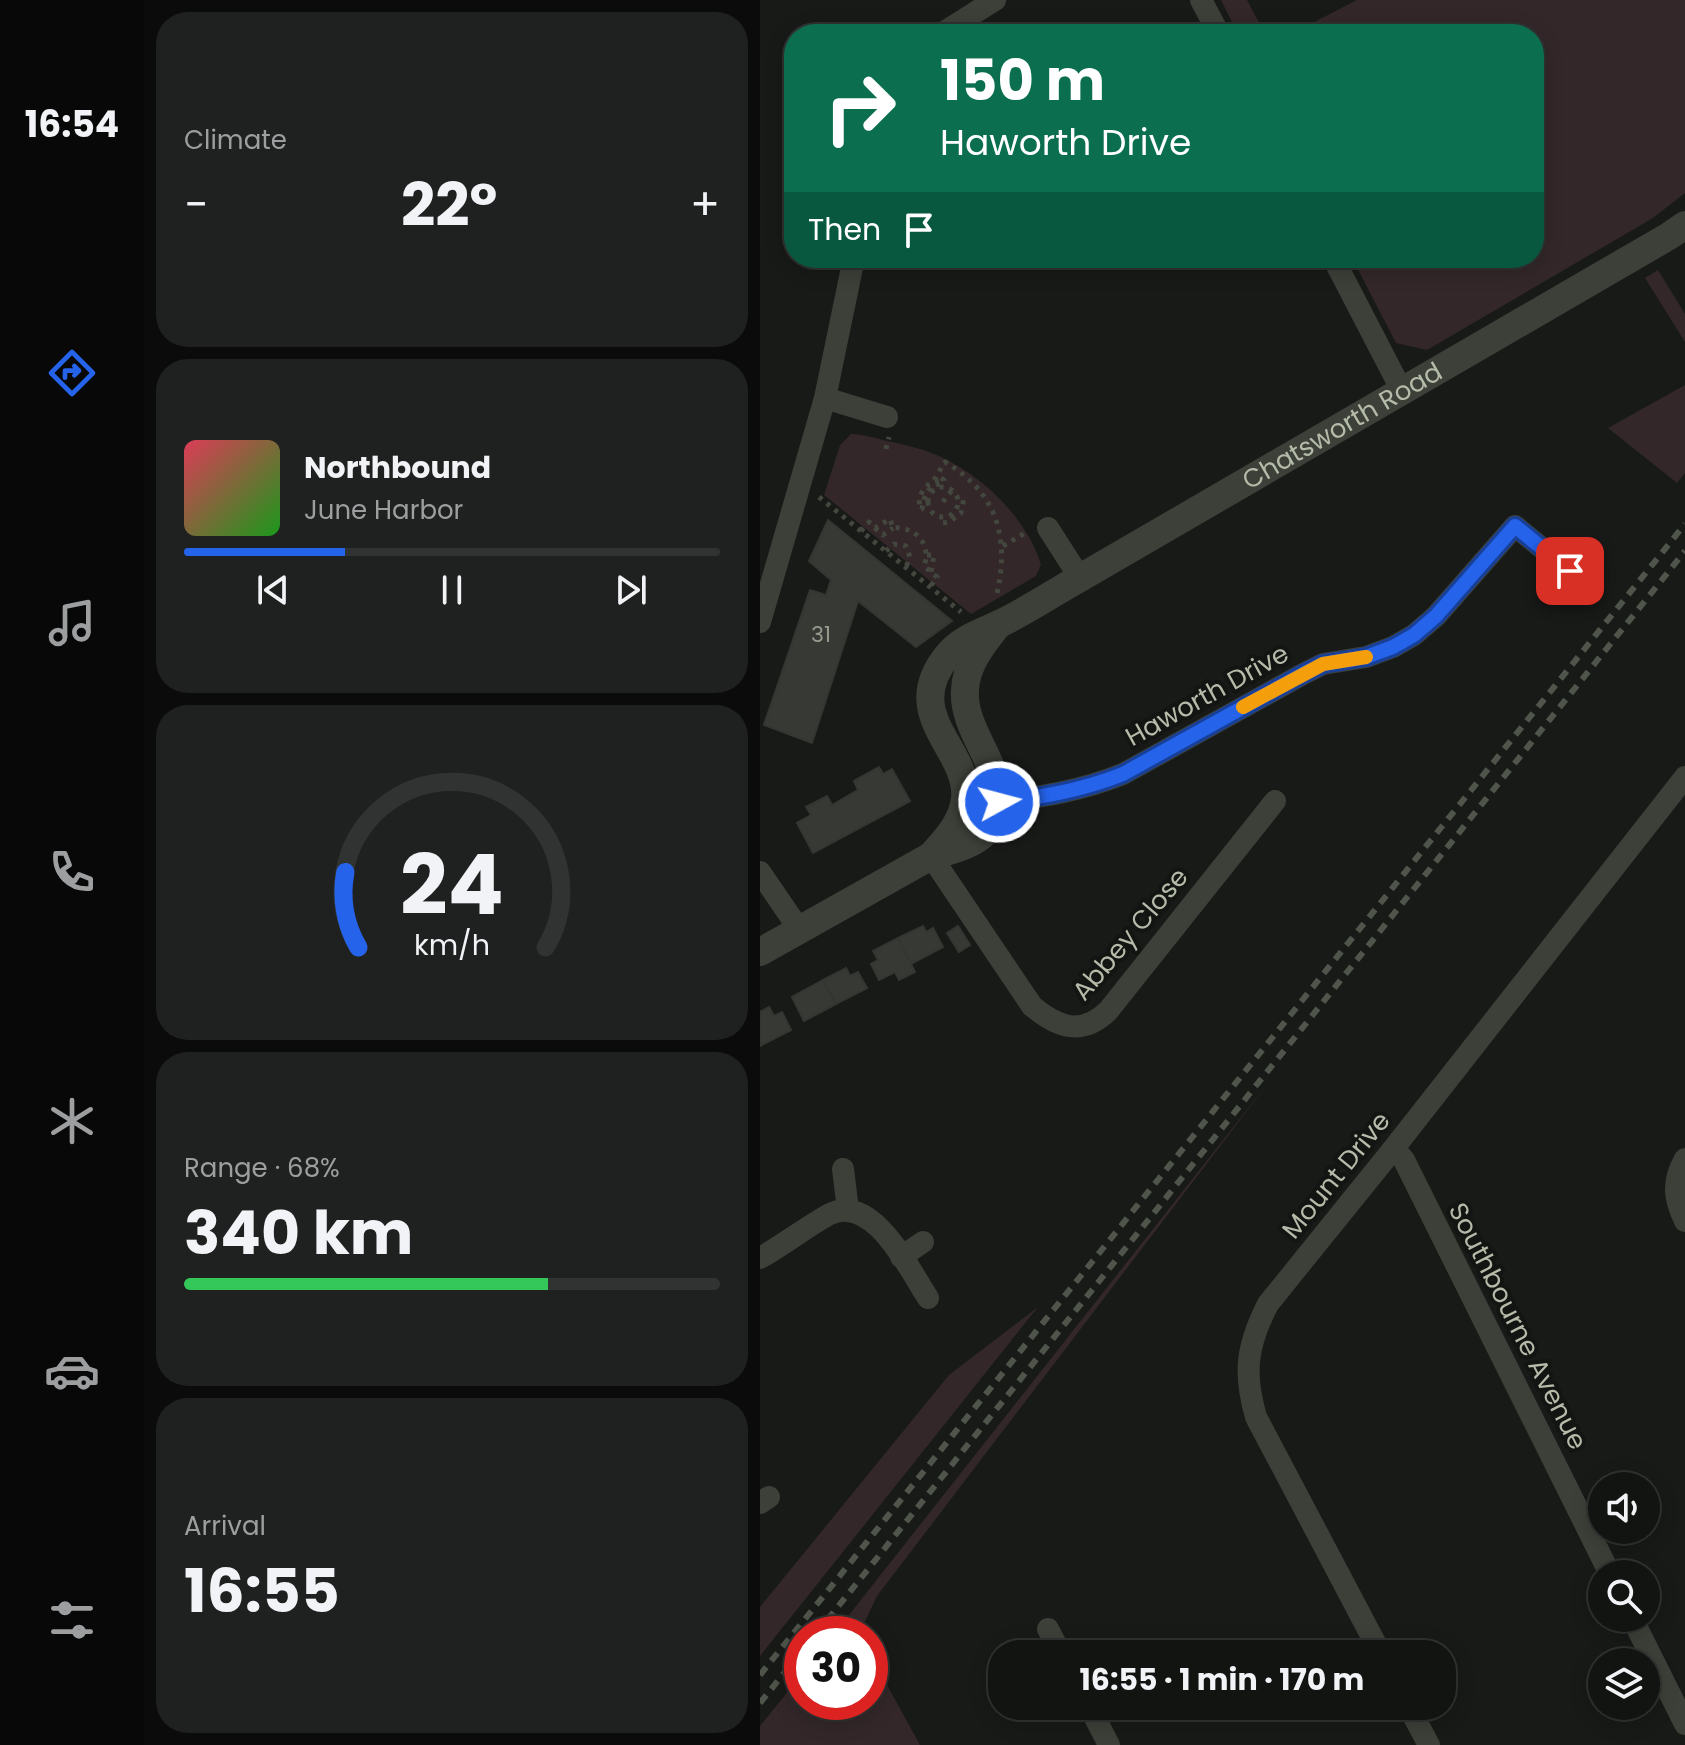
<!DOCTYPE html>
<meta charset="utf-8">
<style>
body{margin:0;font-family:Poppins,sans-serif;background:#1f2120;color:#f1f3f6;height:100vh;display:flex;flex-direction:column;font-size:30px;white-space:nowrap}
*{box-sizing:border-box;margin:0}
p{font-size:26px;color:#9c9e9f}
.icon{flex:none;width:44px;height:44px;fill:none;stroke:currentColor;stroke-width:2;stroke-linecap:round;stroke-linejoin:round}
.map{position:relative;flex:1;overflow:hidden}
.sheet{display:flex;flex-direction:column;gap:12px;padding:12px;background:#0a0b0a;width:616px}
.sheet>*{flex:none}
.banner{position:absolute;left:24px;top:24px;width:760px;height:244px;border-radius:32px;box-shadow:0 4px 20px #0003,0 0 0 2px #313332;background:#0b6e4f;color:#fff;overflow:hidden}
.fabs{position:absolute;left:828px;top:1472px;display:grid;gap:16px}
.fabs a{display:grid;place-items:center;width:72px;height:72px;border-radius:50%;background:#121412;box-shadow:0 4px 20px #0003,0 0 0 2px #313332;font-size:40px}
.speed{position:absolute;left:24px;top:1616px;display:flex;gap:16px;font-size:40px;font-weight:700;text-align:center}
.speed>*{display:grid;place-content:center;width:104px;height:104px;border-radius:50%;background:#121412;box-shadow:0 4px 20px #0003,0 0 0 2px #313332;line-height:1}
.speed .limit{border:12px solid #d22;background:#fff;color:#111}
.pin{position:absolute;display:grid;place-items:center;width:68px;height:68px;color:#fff;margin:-34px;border-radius:16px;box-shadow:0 4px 12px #0006}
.me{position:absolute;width:88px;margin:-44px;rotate:83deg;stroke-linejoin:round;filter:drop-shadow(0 0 6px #0008)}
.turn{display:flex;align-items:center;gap:28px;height:168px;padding:0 24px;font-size:36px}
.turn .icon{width:104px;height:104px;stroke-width:2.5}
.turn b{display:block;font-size:56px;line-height:68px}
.then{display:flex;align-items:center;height:76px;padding:0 24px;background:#0003;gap:16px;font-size:30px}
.big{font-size:60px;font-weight:700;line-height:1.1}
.sheet .tile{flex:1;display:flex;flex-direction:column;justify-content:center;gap:12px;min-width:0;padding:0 28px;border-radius:32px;background:#1f2120}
.sheet .dial{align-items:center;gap:0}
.dial svg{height:208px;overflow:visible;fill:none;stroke:#313332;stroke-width:7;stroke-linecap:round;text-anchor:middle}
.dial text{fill:#f1f3f6;stroke:none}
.song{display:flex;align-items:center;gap:24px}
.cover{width:96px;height:96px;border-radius:12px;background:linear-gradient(135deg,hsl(350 70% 55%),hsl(120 70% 35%))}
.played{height:8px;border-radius:4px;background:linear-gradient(90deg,#2563eb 30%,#313332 30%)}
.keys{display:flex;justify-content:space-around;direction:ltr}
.heat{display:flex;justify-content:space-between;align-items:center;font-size:44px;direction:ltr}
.charge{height:12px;border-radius:6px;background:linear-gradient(90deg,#34c759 68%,#313332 0)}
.trip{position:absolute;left:228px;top:1640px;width:468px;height:80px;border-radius:32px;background:#121412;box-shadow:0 4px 20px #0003,0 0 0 2px #313332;font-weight:700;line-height:80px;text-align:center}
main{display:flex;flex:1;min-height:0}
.dock{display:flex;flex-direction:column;width:144px;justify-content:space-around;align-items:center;background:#070807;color:#9c9e9f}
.dock .icon{width:56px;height:56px}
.dock .current{color:#2563eb}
.dock b{font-size:36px;color:#f1f3f6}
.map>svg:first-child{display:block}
</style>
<main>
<nav class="dock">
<b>16:54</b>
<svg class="icon current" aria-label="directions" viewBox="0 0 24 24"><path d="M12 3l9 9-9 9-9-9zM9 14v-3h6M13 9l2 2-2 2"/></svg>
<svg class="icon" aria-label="music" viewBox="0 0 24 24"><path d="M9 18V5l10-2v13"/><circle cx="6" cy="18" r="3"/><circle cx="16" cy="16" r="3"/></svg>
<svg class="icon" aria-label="phone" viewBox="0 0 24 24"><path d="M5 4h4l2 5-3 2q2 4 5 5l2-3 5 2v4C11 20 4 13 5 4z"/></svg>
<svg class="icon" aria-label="climate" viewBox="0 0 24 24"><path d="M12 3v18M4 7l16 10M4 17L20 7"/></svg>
<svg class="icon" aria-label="car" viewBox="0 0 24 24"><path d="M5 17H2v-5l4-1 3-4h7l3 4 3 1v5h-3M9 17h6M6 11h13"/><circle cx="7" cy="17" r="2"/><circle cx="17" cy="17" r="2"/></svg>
<svg class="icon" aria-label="filters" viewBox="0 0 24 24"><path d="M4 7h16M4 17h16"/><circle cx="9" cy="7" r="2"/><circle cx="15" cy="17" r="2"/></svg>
</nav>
<section class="sheet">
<div class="tile"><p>Climate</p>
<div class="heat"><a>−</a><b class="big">22°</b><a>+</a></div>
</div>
<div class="tile">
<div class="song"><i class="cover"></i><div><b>Northbound</b><p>June Harbor</p></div></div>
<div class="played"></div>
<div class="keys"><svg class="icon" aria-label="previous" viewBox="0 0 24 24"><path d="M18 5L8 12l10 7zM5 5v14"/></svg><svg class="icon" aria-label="pause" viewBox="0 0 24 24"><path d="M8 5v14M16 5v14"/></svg><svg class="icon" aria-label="next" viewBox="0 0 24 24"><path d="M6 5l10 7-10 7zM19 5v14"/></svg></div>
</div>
<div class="tile dial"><svg viewBox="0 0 100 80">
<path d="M14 69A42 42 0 1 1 86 69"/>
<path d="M14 69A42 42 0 0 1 9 40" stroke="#2563eb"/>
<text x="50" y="56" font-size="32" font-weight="700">24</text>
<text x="50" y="72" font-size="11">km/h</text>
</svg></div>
<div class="tile"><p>Range · 68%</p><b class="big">340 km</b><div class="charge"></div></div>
<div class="tile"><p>Arrival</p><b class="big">16:55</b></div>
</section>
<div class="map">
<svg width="925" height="1745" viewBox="0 0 925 1745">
<rect width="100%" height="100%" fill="#181a18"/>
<!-- green -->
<path fill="#332729" d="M461,0H487L505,34H478Z
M597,0H925V193L893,218L667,350L636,343L592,258H774V34H531Z
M898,270L925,314V342L885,278Z
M925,385V473L917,483L848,428Z
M91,434C103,434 115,438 127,441C146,445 164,449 181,457C223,476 268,520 281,565L276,576L211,614L64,495L80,445Z
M512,1078L117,1596L99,1634H74Z
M278,1307L0,1656V1607L189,1375Z
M110,1654L160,1745H0V1726L42,1674V1702H110Z"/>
<!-- building -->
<path fill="#373935" stroke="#333631" stroke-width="2" d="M68,520L192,621L156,647L98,601L52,743L4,725L50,590L66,595L71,580L49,561Z
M119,767L123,774L132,769L150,801L53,853L37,823L51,815L46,807L67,796L72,805L98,790L94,781Z
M163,926L166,932L173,928L183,947L151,964L138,938Z
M198,926L210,945L199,952L187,933Z
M138,938L155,972L139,980L135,972L119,980L111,964L118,960L113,951Z
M86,968L90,976L98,972L107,988L76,1004L63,980Z
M63,980L76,1004L44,1021L32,997Z
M9,1007L14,1016L22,1012L31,1030L0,1046V1012Z"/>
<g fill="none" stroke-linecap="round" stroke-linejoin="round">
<!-- path -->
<path stroke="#43473e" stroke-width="5" stroke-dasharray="4 6" stroke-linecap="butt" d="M126,449L129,437
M181,478L184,480L183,483C167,486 164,495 162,509H160C157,493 166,483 181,478Z
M174,480L185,462C239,494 250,540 236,598
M168 502a15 15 0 1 1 30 0a15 15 0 1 1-30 0Z
M59,497L201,612
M183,502L192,490
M183,523L189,522L201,513L204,498
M115,528L123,535L133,528
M101,531L109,522L115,528L130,519L133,528C155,526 172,544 164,566L177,577L170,587
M243,546L265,533
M126,551L134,544L146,546L150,557L146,567
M167,555H174L171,572"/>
<!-- minor -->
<path stroke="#3c4038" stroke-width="22" d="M441,0L459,34
M181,34L235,0
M573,258L642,391
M65,398L127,417
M288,528L320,578
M0,622L65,398L94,258
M239,802C283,797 323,790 363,774L543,674L563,664L606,657L633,647L654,635L676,616L755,526L810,571
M171,856L272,1006C298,1028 322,1036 348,1011L515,801
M0,872L39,929
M634,1148L644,1160L850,1574
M925,1159C912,1182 914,1198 925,1221
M83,1169L88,1210
M141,1257L163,1242
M0,1258C23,1245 45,1228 68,1215C112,1191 149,1269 168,1298
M0,1503L9,1497
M872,1618L925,1724
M288,1629L301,1654
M621,1654L496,1417C483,1372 487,1345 508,1304L634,1148L925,777
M329,1706L349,1745
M648,1706L669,1745"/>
<!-- tertiary -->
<g stroke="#3c4038" stroke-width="28">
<path id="s1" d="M171,856C186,839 202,823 205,799C210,749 139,716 187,656C200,639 220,633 239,624C267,611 293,593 320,578L909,236L925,225"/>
<path d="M0,952L171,856C197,849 227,843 236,814C249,771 202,734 205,690C206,664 223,644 238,625"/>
</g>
<!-- rail -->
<path stroke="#50554b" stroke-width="6" stroke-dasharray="10 8" stroke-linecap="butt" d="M56,1634L925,551
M0,1675L925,524
M0,1703L42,1651"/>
</g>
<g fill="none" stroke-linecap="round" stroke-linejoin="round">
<defs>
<path id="route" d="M239,802C283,797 323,790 363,774L543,674L563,664L606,657L633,647L654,635L676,616L755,526L810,571"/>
</defs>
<!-- route casing -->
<use href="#route" stroke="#184099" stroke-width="20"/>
<!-- route -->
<use href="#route" stroke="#2563eb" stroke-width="14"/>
<!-- slow -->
<path stroke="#f59e0b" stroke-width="14" d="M483,707L563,664L606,657"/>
</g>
<g text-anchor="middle" stroke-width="8" stroke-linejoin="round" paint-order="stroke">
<!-- number labels -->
<g font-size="22" fill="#959a8c">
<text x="61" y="642">31</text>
</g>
<!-- street labels -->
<g font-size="26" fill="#b4bba9" stroke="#131513">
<text dy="9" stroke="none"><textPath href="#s1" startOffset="680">Chatsworth Road</textPath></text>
<text transform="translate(447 695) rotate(-29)" y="9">Haworth Drive</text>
<text transform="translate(370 934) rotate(-50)" y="9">Abbey Close</text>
<text transform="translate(576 1175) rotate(-51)" y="9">Mount Drive</text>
<text transform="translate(758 1326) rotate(63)" y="9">Southbourne Avenue</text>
</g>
</g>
</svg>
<div class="fabs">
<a><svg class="icon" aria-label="sound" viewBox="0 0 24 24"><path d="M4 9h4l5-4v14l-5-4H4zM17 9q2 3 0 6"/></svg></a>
<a><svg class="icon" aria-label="search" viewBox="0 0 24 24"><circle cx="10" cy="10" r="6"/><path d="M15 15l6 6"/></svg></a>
<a><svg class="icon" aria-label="layers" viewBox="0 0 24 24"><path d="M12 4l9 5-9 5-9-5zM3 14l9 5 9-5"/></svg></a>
</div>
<div class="speed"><div class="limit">30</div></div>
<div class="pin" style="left:810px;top:571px;background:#d93025"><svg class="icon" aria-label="arrive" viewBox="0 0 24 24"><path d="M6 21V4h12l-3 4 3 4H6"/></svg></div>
<svg class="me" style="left:239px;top:802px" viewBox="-20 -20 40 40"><circle r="17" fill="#2563eb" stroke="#fff" stroke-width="3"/><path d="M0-11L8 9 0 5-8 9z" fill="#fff"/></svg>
<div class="trip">16:55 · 1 min · 170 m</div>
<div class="banner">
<div class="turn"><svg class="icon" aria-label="right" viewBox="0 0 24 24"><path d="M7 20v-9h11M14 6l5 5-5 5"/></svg><div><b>150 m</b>Haworth Drive</div></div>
<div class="then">Then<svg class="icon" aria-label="arrive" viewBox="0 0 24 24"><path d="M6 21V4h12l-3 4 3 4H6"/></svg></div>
</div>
</div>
</main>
